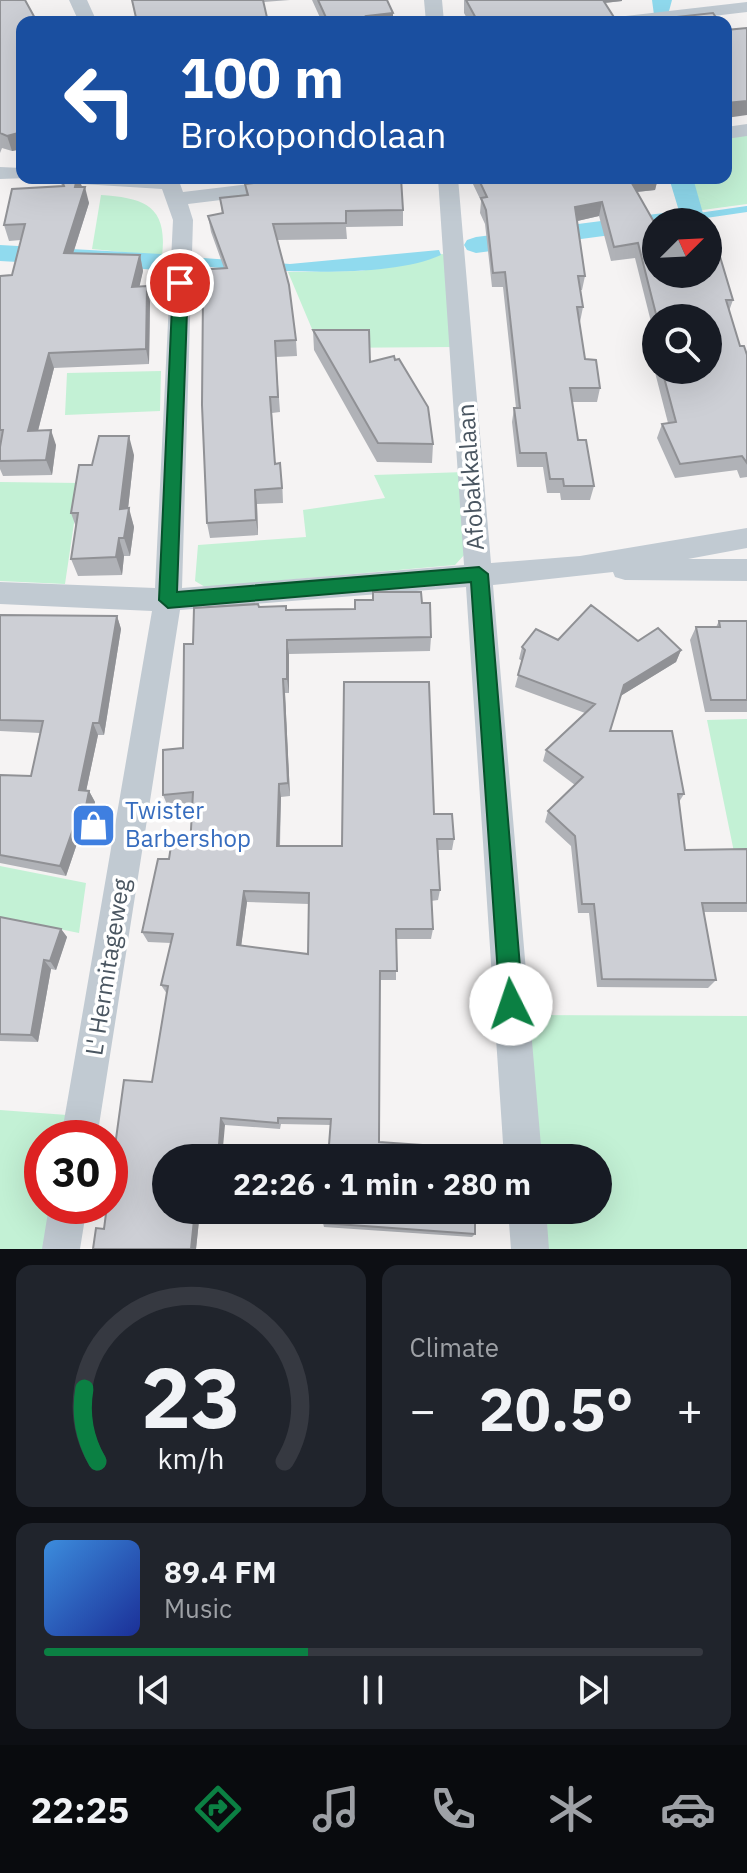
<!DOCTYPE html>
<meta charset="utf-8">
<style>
body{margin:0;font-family:"IBM Plex Sans",sans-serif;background:#20242c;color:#f1f3f6;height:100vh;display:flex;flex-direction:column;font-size:30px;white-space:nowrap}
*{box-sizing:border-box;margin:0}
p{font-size:26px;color:#9ea1a6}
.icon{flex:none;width:44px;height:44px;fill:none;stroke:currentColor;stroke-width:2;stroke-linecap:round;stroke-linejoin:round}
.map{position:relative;height:1249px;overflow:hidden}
.details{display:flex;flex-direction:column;gap:16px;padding:16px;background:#0d0f14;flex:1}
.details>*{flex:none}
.top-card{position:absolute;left:16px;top:16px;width:716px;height:168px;border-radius:16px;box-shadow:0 8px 32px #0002;background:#1a4fa0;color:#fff;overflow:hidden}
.needle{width:52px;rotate:66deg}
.tools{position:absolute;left:642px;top:208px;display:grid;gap:16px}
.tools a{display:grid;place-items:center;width:80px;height:80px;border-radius:50%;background:#171b24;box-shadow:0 8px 32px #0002;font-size:40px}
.speed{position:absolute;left:24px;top:1120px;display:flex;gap:16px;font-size:40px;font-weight:700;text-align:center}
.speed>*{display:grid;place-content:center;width:104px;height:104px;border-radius:50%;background:#171b24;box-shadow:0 8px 32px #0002;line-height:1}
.speed .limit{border:12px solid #d22;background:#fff;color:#111}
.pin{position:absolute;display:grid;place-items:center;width:68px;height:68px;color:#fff;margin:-34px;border:4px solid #fff;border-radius:50%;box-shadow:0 2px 8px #0007}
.me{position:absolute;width:88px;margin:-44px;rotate:356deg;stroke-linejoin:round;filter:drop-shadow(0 0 6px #0008)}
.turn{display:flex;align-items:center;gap:28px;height:168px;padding:0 32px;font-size:36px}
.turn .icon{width:104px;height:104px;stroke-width:2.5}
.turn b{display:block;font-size:56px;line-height:68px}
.big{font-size:60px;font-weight:800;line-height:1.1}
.details .card{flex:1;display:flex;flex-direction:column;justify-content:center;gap:12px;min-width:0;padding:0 28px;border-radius:16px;background:#20242c}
.details .dial{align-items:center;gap:0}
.dial svg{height:208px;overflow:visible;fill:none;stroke:#363941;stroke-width:7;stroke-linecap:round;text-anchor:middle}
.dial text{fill:#f1f3f6;stroke:none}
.song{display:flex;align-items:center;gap:24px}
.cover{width:96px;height:96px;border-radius:12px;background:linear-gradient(135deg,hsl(210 70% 55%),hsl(230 70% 35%))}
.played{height:8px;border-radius:4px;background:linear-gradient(90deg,#0b8043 40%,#363941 40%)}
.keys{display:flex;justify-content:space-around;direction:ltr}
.heat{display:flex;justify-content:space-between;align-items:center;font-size:44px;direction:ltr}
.details .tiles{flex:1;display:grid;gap:16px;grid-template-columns:1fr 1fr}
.card:last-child{grid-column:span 2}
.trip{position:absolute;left:152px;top:1144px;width:460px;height:80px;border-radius:40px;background:#171b24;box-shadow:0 8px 32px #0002;font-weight:800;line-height:80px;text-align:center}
.tab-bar{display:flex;height:128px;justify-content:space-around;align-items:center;background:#090b0e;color:#9ea1a6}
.tab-bar .icon{width:56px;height:56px}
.tab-bar .on{color:#0b8043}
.tab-bar b{font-size:36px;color:#f1f3f6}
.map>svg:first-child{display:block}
</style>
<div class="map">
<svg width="747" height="1249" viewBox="0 0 747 1249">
<rect width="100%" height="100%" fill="#f5f3f3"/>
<!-- green -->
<path fill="#c3f1d5" d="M747,134V204L695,211L685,178H726V136Z
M101,195C145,198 168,206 162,256L92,249Z
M442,254L448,255L453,347L320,348L288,272L361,271Z
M161,371L160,411L65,415L67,373Z
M465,472L466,553L455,565L205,587L195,581L198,545L306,537L303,510L385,498L374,475Z
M0,482L80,483L65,584L0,581Z
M747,719V852H734L707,720Z
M0,866L86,883L79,933L0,917Z
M530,1015L747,1016V1249H543L541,1210H598V1158H538Z
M0,1110L67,1115L63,1138H42V1206H52L44,1249H0Z"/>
<!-- water -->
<path fill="#90daee" d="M439,250L441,255C394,277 295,272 243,269C229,268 212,269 199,264L203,258L290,264Z"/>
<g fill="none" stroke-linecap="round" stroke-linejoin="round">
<!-- stream -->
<path stroke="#90daee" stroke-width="6" d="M692,217L747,209"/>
<!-- canal -->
<path fill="#90daee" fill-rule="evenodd" d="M652,0H672L668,15H654Z
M669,178H693L704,217L701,222H656V229L476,253L467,250L464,245L467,240L476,237L679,211Z
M0,245L161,254L170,256L173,262L170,268L161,270L0,261Z"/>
<!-- minor -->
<path fill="#c1cad2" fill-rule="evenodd" d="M69,0H87L97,22H79Z
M424,0H442L444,22H426Z
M747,2V12L662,22H608L617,17Z
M747,124V136L726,139V127Z
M0,167L22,168V178H29L0,179Z
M72,178H178L183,192L300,178H361L351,184L188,204L193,220L182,588L464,565L438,178H458L491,563L580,556L747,528V548L688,559H747V581L625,580L615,577L613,572L493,585L542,1158H504L466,587L180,610L97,1138H61L152,611L0,604V582L155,588L173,220L162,189L82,184Z
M49,1206H87L80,1249H42Z
M508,1210H546L549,1249H511Z"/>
</g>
<!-- wall -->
<path fill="#b0b2b7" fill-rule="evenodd" d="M0,0L22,22V149L12,151L2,148L0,153Z
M132,0H290L263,2Z
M312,0H387L393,13V22H322Z
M464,0H622V1L605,3L617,22H469L464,13Z
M59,178H79L82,187L89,203L73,254L140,255L143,271L139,286H147L150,302L149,364L54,368L38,431L56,445L52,475L3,476L0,469V276L12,275L21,240L9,241L4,225L62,186Z
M242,178H275L243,182Z
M472,178H658L655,190L637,192L654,222H708L718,240L716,246L733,300L729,311L740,346L747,355V477L740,478L737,470L675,478L657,438L662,424L668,423L649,349L654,334L635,258L611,261L599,216L577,221L585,276L582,290H580L583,307L580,322H579L585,359L600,388L597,402H572L578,440L594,486L590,500H561L560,493H547L543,467H517L512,422L514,408H516L503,287H492L485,224L480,213L481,201L472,182ZM656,318H708V370H656Z
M245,184L403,210V226L346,227L347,239L277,240L296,340L297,356L276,357L280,412L272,413L275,463L282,478L283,503L257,504L258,535L210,538L207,523L203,309H200L197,293L224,268L211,232L208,216L222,213L220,198L246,195Z
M313,330L370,362L395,360L433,444L432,463L377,462L314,350Z
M134,455L128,508L134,527L130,556H124L122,575L78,576L71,559L76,527L71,513L92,465Z
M422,603L431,637L430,651L289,654V693H285L290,796L281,797L280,846H342L434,814L454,839L452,850H438L440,890L438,900L431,901L433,929L431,939H396V980H380L328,1158L331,1125L281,1124L280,1129L225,1125L166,1210H218V1212L200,1211L196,1249H93L104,1229L152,1082L167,994L161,985L171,943L148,942L142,932L169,859L190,848L193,805L168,807L163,795L183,748L193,644L259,607L286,610L355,609ZM247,902L309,904L308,954L241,946Z
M0,615L117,616L121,629L104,735H98L86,791H89L95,802L90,826H83L66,876L0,863V775L31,776L40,733L0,731Z
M719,621H747V712H705L690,640L696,627H716Z
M558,640L638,641L681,650L676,662L620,696L610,731L684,794L679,802L685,850L747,849V912H704L716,980L708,988L597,987L589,913H578L571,846L545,822L548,811L575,785L543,761L546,750L585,713L515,687L522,661L519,659L522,647Z
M0,917L61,929L67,937L56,970L51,969L38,1042L0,1041Z
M323,1223L475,1234L472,1237L324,1227Z"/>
<!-- shaded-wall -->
<path fill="#909195" d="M594,0H622V1L594,4Z
M393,13V22H366V16Z
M747,101V115L726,118V103Z
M22,132V149L12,151L7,136Z
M77,178H79L82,187H75Z
M629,178H658L655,190L626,193Z
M85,187L89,203L68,269L64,253Z
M602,202L599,216L573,222L575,207Z
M140,255L143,271L136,302L132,287Z
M147,286L150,302L149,364L146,349Z
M49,353L54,368L34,446L28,431Z
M51,430L56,445L52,475L46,460Z
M129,436L134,455L126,527L120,509Z
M255,490L257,504L258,535L256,520Z
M129,508L134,527L130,556L124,538Z
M119,538L124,556L122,575L116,557Z
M117,616L121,629L104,735L99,723Z
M287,640L289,654V693L287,679Z
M681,650L676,662L619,697L624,685Z
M283,679L285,693L290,796L288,783Z
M93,723L98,735L84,801L79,790Z
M279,784L281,797L279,858L277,846Z
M89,791L95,802L90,826L84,816Z
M78,815L83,826L66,876L60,866Z
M244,891L247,902L240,955L237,945Z
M61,929L67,937L56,970L50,961Z
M44,960L51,969L38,1042L31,1035Z
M221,1118L225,1125L222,1158H218Z
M195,1210L200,1211L196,1249H191Z"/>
<!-- building -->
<path fill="#cdcfd5" stroke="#909195" stroke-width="2" fill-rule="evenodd" d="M0,0H25L36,20L35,22H22V132L7,136L0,133Z
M132,0H263L268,22H137Z
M318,0H387L393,13L366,16L369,22H328Z
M466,0H603L617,22H478Z
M713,13L719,22H679L676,17Z
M747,28V101L726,103V30Z
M61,178H77L75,187H85L64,253L140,255L132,287L147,286L146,349L49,353L28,431L51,430L46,460L0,461V447L3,430H0V276L12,275L25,224L4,225L12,189L64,186Z
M294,178H401L403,210L346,211V223L273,224L289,285L296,340L275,341L278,397H270L275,464L280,463L282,488L255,490L256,520L207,523L202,405L203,293H197V270L227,268L208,216L223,213L220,198L248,195L245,184Z
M478,178H632H629L654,222H656V274H708V222L718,240H715L733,300H726L740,346H744L747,355V463L742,456L680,464L662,424L676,422L662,370H708V318H657L638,243L614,247L602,202L575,207L585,276H578L583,307H577L585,359L596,360L600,388H570L578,440H586L594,486H564L563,479H550L546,453H520L514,408H520L505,272L493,273L486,210L481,198L487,197Z
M704,216L708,222H656Z
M313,330H369L370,362L394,356L395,360L399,359L428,407L433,444L378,443Z
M99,436H129L120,509L129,508L124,538H119L116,557L71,559L78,513H71L79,465H92Z
M373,592H421L422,603H430L431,637L287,640V679H283L288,783L279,784L277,846H342L344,682H429L434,814H452L454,839H437L440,890H431L433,929H396L397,971H380L379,1142L465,1148V1158H328L331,1119L278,1118V1123L221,1118L218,1158H166V1210H195L191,1249H93L96,1228L104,1229L107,1206H110V1183L124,1080L152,1082L168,986L161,985L173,934L142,932L158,859H169L171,846L190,848L193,792L163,795V750L183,748L184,644H193L194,608L258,604L259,607L286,606V610L355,609V600H373ZM244,891L309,893L308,954L237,945Z
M591,605L638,641L658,628L681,650L624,685L610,731H672L684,794H678L685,850L747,849V903H702L716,980L602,979L594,904H582L575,836L548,811L583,777L546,750L595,704L518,675L525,650L522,647L536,629L558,640Z
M0,615L117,616L99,723H93L79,790L89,791L84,816L78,815L60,866L0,855V775L31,776L43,721L0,720Z
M719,621H747V700H711L696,627H720Z
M0,917L61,929L50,961L44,960L31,1035L0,1034Z
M324,1210H475V1234L323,1223Z"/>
<!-- route -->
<path fill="#0b8043" stroke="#07532c" stroke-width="2" d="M180,278L188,283L177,592L479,567L488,574L523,1004L519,1012L511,1016L503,1012L500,1004L471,582L168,608L159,600L173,283Z"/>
<!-- icons -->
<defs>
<symbol id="shop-square" viewBox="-11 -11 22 22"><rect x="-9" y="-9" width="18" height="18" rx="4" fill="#3f7fe0" stroke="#fff"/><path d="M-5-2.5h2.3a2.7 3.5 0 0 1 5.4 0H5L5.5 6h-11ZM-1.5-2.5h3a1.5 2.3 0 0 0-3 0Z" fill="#fff"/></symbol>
</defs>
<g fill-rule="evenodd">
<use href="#shop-square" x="68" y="800" width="51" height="51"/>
</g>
<g text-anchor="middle" stroke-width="7" stroke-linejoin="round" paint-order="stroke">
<!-- street labels -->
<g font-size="24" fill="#4a5661" stroke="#fff">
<text transform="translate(471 477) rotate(-94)" y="8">Afobakkalaan</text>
<text transform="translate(108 967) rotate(-81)" y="8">L' Hermitageweg</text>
</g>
<!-- shop labels -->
<g font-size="24" fill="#366cbe" stroke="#fff" text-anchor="start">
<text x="125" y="819">Twister<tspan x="125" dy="28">Barbershop</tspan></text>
</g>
</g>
</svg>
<div class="tools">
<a><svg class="needle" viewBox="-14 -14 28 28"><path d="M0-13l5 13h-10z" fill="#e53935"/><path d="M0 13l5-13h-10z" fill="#9ea1a6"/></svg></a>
<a><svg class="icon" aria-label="search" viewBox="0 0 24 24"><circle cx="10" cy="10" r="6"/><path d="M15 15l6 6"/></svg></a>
</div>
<div class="speed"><div class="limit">30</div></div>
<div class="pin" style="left:180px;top:283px;background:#d93025"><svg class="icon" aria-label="arrive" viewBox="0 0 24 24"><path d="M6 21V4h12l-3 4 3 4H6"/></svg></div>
<svg class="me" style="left:511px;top:1004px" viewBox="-20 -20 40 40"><circle r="19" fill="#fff"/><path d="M0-13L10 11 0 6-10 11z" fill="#0b8043"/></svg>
<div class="trip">22:26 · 1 min · 280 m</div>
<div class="top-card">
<div class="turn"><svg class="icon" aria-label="left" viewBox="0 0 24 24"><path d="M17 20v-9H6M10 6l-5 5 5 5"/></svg><div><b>100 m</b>Brokopondolaan</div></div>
</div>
</div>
<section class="details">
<div class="tiles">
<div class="card dial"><svg viewBox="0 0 100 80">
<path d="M14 69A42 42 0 1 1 86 69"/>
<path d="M14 69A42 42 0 0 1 9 41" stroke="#0b8043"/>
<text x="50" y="56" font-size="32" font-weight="700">23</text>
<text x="50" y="72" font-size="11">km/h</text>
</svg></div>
<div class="card"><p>Climate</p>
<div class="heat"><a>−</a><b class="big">20.5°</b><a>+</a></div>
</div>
<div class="card">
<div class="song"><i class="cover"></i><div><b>89.4 FM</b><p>Music</p></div></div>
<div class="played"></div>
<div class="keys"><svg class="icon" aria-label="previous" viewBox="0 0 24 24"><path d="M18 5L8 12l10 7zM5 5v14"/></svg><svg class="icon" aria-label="pause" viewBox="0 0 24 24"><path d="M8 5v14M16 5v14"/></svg><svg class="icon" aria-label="next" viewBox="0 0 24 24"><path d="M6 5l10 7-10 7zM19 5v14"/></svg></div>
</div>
</div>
</section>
<nav class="tab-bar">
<b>22:25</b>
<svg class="icon on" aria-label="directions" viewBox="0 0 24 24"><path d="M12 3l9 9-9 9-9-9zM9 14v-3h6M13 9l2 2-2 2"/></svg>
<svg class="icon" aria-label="music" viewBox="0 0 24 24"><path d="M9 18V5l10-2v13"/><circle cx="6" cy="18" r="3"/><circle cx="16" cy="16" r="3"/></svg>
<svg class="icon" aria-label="phone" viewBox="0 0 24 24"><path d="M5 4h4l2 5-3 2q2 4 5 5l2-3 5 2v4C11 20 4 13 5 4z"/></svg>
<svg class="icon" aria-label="climate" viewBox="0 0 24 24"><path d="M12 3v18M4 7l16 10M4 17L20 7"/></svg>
<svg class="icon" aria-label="car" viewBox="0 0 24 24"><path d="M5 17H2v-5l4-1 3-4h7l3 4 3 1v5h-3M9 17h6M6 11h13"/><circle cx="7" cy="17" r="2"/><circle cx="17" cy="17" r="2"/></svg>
</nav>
